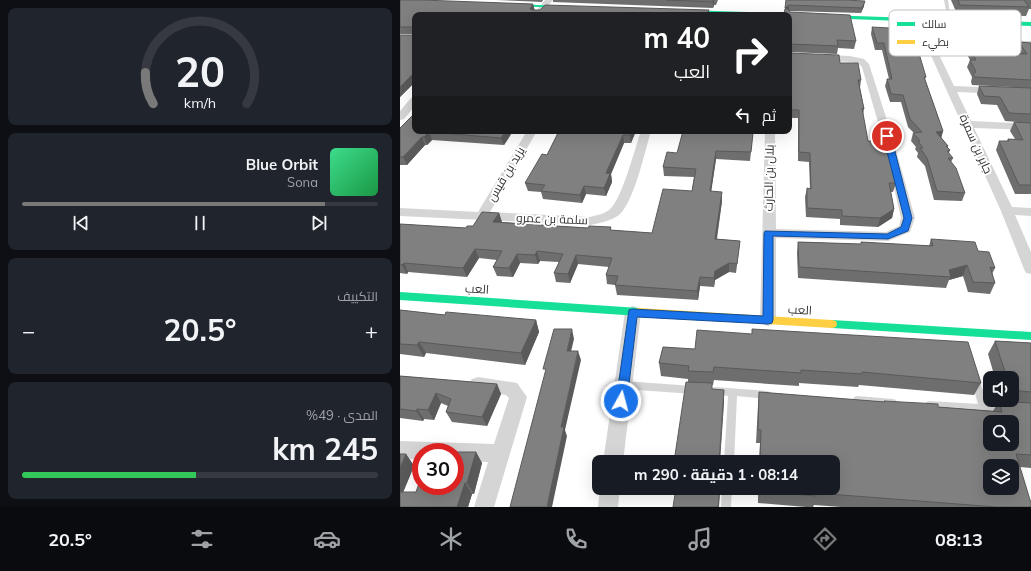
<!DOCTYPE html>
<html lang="ar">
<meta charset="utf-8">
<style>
body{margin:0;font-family:Mulish,Cairo,sans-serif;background:#20242c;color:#f1f3f6;direction:rtl;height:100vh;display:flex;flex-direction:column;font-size:15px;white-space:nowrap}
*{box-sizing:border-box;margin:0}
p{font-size:13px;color:#9ea1a6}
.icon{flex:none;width:22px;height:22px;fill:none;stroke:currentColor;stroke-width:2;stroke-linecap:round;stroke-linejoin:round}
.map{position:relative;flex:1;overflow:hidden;direction:ltr}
.panel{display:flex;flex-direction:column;gap:8px;padding:8px;background:#0d0f14;width:400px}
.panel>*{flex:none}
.banner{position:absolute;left:12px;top:12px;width:380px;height:122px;border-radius:8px;box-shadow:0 4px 16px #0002;direction:rtl;background:#202124;color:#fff;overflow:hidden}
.buttons{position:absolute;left:583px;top:371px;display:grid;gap:8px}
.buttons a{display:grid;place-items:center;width:36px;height:36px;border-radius:8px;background:#171b24;box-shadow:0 4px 16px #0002;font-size:20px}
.speed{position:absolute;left:12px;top:443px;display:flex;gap:8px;font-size:20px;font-weight:700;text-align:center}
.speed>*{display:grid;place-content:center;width:52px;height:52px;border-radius:50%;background:#171b24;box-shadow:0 4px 16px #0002;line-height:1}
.speed .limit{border:6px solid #d22;background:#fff;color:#111}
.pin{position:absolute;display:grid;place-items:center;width:34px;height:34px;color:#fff;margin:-17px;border:2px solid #fff;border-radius:50%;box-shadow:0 1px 4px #0007}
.me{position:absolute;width:44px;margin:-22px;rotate:7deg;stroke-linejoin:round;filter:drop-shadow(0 0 3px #0008)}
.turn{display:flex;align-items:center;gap:14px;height:84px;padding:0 16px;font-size:18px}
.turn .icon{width:52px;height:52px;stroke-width:2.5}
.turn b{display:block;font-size:28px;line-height:34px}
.then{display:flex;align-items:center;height:38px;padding:0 16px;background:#0003;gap:8px;font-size:15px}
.big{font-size:30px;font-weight:700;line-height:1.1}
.panel .tile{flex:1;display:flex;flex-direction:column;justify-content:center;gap:6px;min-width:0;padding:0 14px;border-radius:8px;background:#20242c}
.panel .dial{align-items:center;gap:0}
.dial svg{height:104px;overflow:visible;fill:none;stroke:#363941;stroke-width:7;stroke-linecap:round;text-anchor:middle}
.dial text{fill:#f1f3f6;stroke:none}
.song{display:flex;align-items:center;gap:12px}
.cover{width:48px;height:48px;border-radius:6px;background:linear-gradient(135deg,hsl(150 70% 55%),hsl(140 70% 35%))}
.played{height:4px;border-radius:2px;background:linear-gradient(90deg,#797979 85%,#363941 85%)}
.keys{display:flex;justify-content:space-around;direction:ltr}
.heat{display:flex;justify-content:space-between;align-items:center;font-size:22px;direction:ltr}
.charge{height:6px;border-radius:3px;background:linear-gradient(90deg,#34c759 49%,#363941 0)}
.trip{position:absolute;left:192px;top:455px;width:248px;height:40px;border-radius:8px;background:#171b24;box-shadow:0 4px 16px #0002;font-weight:700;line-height:40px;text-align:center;direction:rtl}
.tab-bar{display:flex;height:64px;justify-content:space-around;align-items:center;background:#090b0e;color:#9ea1a6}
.tab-bar .icon{width:28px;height:28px}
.tab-bar .on{color:#797979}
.tab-bar b{font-size:18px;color:#f1f3f6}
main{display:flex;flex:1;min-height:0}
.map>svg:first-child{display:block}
</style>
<main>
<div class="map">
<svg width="631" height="507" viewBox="0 0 631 507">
<rect width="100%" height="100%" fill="#fff"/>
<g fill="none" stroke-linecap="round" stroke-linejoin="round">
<!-- lane -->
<path fill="#d5d5d5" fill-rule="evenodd" d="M544,0H548L551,22L548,21Z
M575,375L578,376L579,379L588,405L605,407L607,410L605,413L602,414L529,409L526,408L525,405L526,402L529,401L578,404L571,379L572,376Z
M224,381L293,386L296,387L297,390L296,393L293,394L224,389L221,388L220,385L221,382Z
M315,387L367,391L370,392L371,395L370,398L367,399L337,396L334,462H324L328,396L312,394L311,391L312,388Z
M457,396L493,399L496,400L497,403L496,406L493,407L457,404L454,403L453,400L454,397Z
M322,488H332L331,507H321Z"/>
<!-- street -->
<path fill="#d5d5d5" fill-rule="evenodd" d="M145,0H153L141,15H133Z
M516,18H522L532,39L631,41V47L534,44L554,86L631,89V95L557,92L571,121L631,124V130L574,128L612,207L631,208V216L615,215L631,252V274L626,273L624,269L601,211L515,20Z
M389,53L450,56L464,59L469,64L492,136L515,218L510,232L488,241L376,238V320L374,324L368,326L362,324L360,320L365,131H375L376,229L486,232L499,226L501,218L482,136L462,67L458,63L450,62L389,59Z
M15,97V106L4,119L0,120V111L11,98Z
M127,131H137L90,212L190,217C197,215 205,214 210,209C222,199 235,148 241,131H251C245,151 234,202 219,215C211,221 200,223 190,225L0,216V208L78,212Z
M233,306L238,308L241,312L223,462H203L225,312L228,308Z
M78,377L117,383L127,397L94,507H74L88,462L55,461V452H21V459H0V441L94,444L109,398L106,395L72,389L69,384L72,379Z
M200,488H220L218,507H198Z"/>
<!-- fast -->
<path fill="#16e098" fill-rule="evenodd" d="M105,4L169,6L171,7L169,8L107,6H105Z
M283,10L376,13L379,15L281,13L280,12Z
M425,15L631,22V26L423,18L422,17Z
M0,292L239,308L243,309L244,312L243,315L239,316L0,300Z
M432,320L631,332V340L432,328L428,327L427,324L428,321Z"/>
<!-- slow -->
<path fill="#ffcf43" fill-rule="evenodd" d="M239,308L432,320L436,321L437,324L436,327L432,328L239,316L235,315L234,312L235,309Z"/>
</g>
<!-- wall -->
<path fill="#6e6e6e" d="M0,0L133,4L134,10H309V15H15V82L0,97V35H14V34H0Z
M96,0H143L142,2Z
M153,0H318L316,5H314L313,8L153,2Z
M386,0L464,6L461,13L389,11L390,12L456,41L454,49L438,48L437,54L389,52L384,15Z
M551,0H631V9H629L626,16L557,14Z
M472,27L526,77L525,79L543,131L541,137L548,146V148L550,150L549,153L553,158L551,162L565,193L562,201L534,200L525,166L517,157L518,153L515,149L516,147L511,141L513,133H514L508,127L501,102H490L485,86L487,79H489L482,50H475L471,34Z
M567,42L591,53L619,54L617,50L619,42L631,43V88L572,85L571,82L572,77L567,67L570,60L564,49Z
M389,52L440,63L461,80L460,88L464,109L463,115L468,141L496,183L493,192H491L494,209L492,218L478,227L440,225V219L406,217L405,197L407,188L410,189L409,162L398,161V118H389Z
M579,86L631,88V194H615L596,150L599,141H607L608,139H615L610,131L614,122L629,123L605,121L597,105L581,104L577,94Z
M0,128L113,131L104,145L32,140L27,145H25L7,165H0Z
M159,131H236L231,143H224L211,174L212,182L206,196L186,194L182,203L143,199L141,192L128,191L125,183L147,155Z
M353,133L350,161L316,159L311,191L322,201L317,239L340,241L339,250L336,273L329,272L315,280L314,287L300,286L298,300L217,295L215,285L207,284L206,275L209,267L178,264L170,283L156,282L154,273L159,262L140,261L138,264L120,263L113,277L97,276L93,267L97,260L79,258L67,277L8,272L7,274L0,273V224L66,228L73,226L99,213L102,222L188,228L211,227V230L252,233L292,191L294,177L264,176L263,167L277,153Z
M531,239L578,251L595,268L592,274L595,283L590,294L568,292L563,276L549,280L546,288L398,278L397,253L398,242L461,244V242L529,246Z
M0,310L45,315L136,320L139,332L125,365L26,353L24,357L0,354Z
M595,341L631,343V468L620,467L631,507H441L414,505L413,507H406L358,503V488H433V462H359L360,443H356L358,405L359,392L484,402V401L538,407L593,411L599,401H603L602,400H612V378H595L588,354Z
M263,347L581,383L574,395L459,385L458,387L399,383V386L314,380L313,385H312V389L324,390V403L288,382V379L261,376L259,363Z
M0,376L97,384L101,394L87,426L52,422L46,412L48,406L41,403L34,420L24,419L23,421L0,418Z
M76,452L82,463L74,494H72L68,507H0L6,454L14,466L3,492H16Z"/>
<!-- shaded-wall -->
<path fill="#5a5a5a" d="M313,0H314V5L313,8Z
M465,1L464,6L461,13L462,8Z
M133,4L135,11L131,15L130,9Z
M389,5V10L385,13V8Z
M15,72V82L0,97V87Z
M106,131H113L104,145L101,138Z
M232,131H236L231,143L230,135Z
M543,131L541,139L536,132Z
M29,132L32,140L27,145L24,137Z
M223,135L224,143L211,174L212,182L206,196L204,188L206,173Z
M22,137L25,145L7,165L3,157Z
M316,151V159L310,200V191Z
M184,186L186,194L182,203L180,195Z
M322,192V201L315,248V239Z
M494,209L492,218L478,227L480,218Z
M99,213L102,222H93Z
M75,249L79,258L67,277L63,268Z
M137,251L140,261L138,264L135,255Z
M117,254L120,263L113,277L109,268Z
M176,255L178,264L170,283L168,274Z
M4,263L8,272L7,274L2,265Z
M329,263V272L315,280L314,287V278L315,271Z
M567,265L563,276L549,280L551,277L549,270Z
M300,277V286L298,300L297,291Z
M136,320L139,332L125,365L121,353Z
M172,329L174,339L169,360L167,351Z
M19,342L26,353L24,357L17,345Z
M178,351L181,360L165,430L167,436L152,507H147L161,427Z
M97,384L101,394L87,426L82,417Z
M324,390V403L320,462H319Z
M36,393L41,403L34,420L28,410Z
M17,409L24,419L23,421L16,411Z
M76,452L82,463L74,494L67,483Z
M6,454L14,466L0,500V468Z
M65,483L72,494L68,507H57Z
M320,488L319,507H318Z"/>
<!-- building -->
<path fill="#808080" stroke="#5a5a5a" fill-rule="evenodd" d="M0,0H21L133,4L130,9L132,10H140L145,5L309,10L307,15H15V72L0,87V35H14V27H0Z
M266,0H313V2Z
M386,0H444L465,1L462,8L389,5L385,8Z
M558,0H624L629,7L560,5Z
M385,9H388L390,12L450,15L456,41L437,40L438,46L390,44L389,45V15H384Z
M472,27L507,29L518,50L526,77H524L543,131L536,132L548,146H546L550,150L547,151L553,158H548L556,168L565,193L537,191L527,158L520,148H523L518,141H520L513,133L522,132L510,119L503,95L491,94L487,79H492L484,43H477Z
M567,42H585L591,53L627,54L619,42L631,43V80L575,77L573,74L576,72L570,60H576Z
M389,52L390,53L439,55L440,63H458L461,80H458L464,109L462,108L468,141L486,142L496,183H489L494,209L480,218L442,216V210L407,208V188L411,189L410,153L399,152V110H389Z
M579,86L631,88V114L609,113L600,97L584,96Z
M15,113V131H106L101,138L29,132L24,137H22L3,157H0V128Z
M614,122L631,123V185H619L599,141H609L608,139L623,140Z
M159,131H232L230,135H223L206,173L210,174L204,188L184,186L180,195L141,191L145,185L125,183L142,154L147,155Z
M283,131H316L353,133L351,152L316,151L310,191L322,192L315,239L340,241L337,264L329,263L315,271L314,278L300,277L297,291L215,285L218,276L206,275L212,258L176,255L168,274L154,273L163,254L137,251L135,255L117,254L109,268L93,267L102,251L75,249L63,268L4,263L2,265L0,264V224L66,228L67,226H73L82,212L99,213L93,222L188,228L189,226L211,227L210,230L252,233L263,189L292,191L296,169L263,167L267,152L277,153Z
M531,239L575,242L578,251L589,252L595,268L590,267L595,283L573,282L567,265L549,270L551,277L399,267L398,242L461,244V242L533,246Z
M0,310L45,315L46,312L136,320L121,353L19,342L17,345L0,344Z
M154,329H172L167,351H178L161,427H164L147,507H110L146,369H143Z
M352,329L568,342L581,383L462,372V374L401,370V373L314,367L313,372L288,371L289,366L259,363L263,347L295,349L297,330L352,334Z
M595,341L631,343V392L612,390V378H607Z
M0,376L97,384L82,417L46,412L51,399L36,393L28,410L17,409L16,411L0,409Z
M286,382L312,383V389L324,390L319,462H274Z
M359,392L485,402L484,401L538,404V407L602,412L599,401L631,403V455L616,454L631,503V507H596L416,493V496L359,491V488H433V462H360L361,430H358ZM590,422H612V444H590ZM590,466H612V488H590Z
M55,452H76L67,483H65L57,507H0V492H16L21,478V486H55Z
M0,454H6L0,468Z
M276,488H320L318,507H273Z"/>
<!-- route -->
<path fill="#1a73e8" stroke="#114b97" d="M487,134L491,136L512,218L508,231L488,239L373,236V320L372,323L368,324L237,317L227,401L225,404L221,406L217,404L216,401L229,310L232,309L363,316L364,233L365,231L487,234L501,227L504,218L483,136Z"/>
<g text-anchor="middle" stroke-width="4" stroke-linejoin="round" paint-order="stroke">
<!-- street labels -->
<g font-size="12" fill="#313131" stroke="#fff">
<text transform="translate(576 144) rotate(66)" y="4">جابر بن سمرة</text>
<text transform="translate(106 174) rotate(-59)" y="4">يزيد بن قيس</text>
<text transform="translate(369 178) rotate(-89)" y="4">بلال بن الحارث</text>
<text transform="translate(152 219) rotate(2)" y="4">سلمة بن عمرو</text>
<text transform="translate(77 289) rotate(4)" y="4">العب</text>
<text transform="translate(400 310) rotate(3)" y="4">العب</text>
</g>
</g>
<!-- legend -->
<rect x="489" y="10" width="132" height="46" rx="6" fill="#fff" stroke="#c1c1c1" stroke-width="1"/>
<rect x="497" y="22" width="18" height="4" fill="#16e098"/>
<rect x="497" y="40" width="18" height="4" fill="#ffcf43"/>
<g font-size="11" fill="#313131">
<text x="522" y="28">سالك</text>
<text x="522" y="46">بطيء</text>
</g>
</svg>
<div class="buttons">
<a><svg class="icon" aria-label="sound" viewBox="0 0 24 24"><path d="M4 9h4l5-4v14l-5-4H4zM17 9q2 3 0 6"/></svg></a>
<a><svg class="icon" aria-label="search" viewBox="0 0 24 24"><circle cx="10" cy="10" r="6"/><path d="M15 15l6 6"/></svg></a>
<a><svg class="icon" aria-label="layers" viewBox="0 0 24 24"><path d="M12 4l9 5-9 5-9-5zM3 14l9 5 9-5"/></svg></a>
</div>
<div class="speed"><div class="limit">30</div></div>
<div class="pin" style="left:487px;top:136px;background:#d93025"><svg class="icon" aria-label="arrive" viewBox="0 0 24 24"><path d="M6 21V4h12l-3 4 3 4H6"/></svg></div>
<svg class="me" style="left:221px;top:401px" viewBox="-20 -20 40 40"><circle r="17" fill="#1a73e8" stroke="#fff" stroke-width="3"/><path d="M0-11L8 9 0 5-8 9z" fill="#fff"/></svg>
<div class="trip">08:14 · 1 دقيقة · 290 m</div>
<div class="banner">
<div class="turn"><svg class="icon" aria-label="right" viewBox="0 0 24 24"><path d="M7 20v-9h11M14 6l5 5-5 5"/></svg><div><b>40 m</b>العب</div></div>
<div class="then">ثم<svg class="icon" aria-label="left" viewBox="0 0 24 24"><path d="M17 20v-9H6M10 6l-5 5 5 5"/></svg></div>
</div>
</div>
<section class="panel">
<div class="tile dial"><svg viewBox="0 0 100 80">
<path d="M14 69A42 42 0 1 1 86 69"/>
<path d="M14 69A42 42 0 0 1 8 45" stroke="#797979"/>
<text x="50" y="56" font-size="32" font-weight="700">20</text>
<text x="50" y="72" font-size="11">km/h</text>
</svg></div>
<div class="tile">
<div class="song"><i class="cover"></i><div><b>Blue Orbit</b><p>Sona</p></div></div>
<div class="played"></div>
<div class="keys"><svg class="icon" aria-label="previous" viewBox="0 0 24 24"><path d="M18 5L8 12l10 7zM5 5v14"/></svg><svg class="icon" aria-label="pause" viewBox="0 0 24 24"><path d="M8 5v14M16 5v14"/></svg><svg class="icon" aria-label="next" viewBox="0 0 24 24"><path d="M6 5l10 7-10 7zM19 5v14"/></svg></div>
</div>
<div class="tile"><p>التكييف</p>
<div class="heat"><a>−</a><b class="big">20.5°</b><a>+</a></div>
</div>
<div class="tile"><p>المدى · 49%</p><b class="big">245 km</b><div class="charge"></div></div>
</section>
</main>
<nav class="tab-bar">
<b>08:13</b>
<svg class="icon on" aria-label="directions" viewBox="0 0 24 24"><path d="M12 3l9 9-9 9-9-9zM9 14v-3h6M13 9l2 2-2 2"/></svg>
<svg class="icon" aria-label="music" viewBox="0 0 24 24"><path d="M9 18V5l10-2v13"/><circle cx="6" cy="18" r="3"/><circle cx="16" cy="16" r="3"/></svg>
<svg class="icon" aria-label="phone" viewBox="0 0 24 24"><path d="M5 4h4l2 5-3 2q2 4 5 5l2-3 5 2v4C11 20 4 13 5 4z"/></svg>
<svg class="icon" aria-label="climate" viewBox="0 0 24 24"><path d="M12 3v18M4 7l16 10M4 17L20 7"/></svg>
<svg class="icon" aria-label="car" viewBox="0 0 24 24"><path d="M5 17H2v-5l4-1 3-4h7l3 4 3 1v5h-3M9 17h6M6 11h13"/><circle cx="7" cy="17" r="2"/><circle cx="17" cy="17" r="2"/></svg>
<svg class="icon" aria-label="filters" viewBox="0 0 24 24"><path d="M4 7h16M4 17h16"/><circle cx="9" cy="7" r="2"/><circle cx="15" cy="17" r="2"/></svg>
<b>20.5°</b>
</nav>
